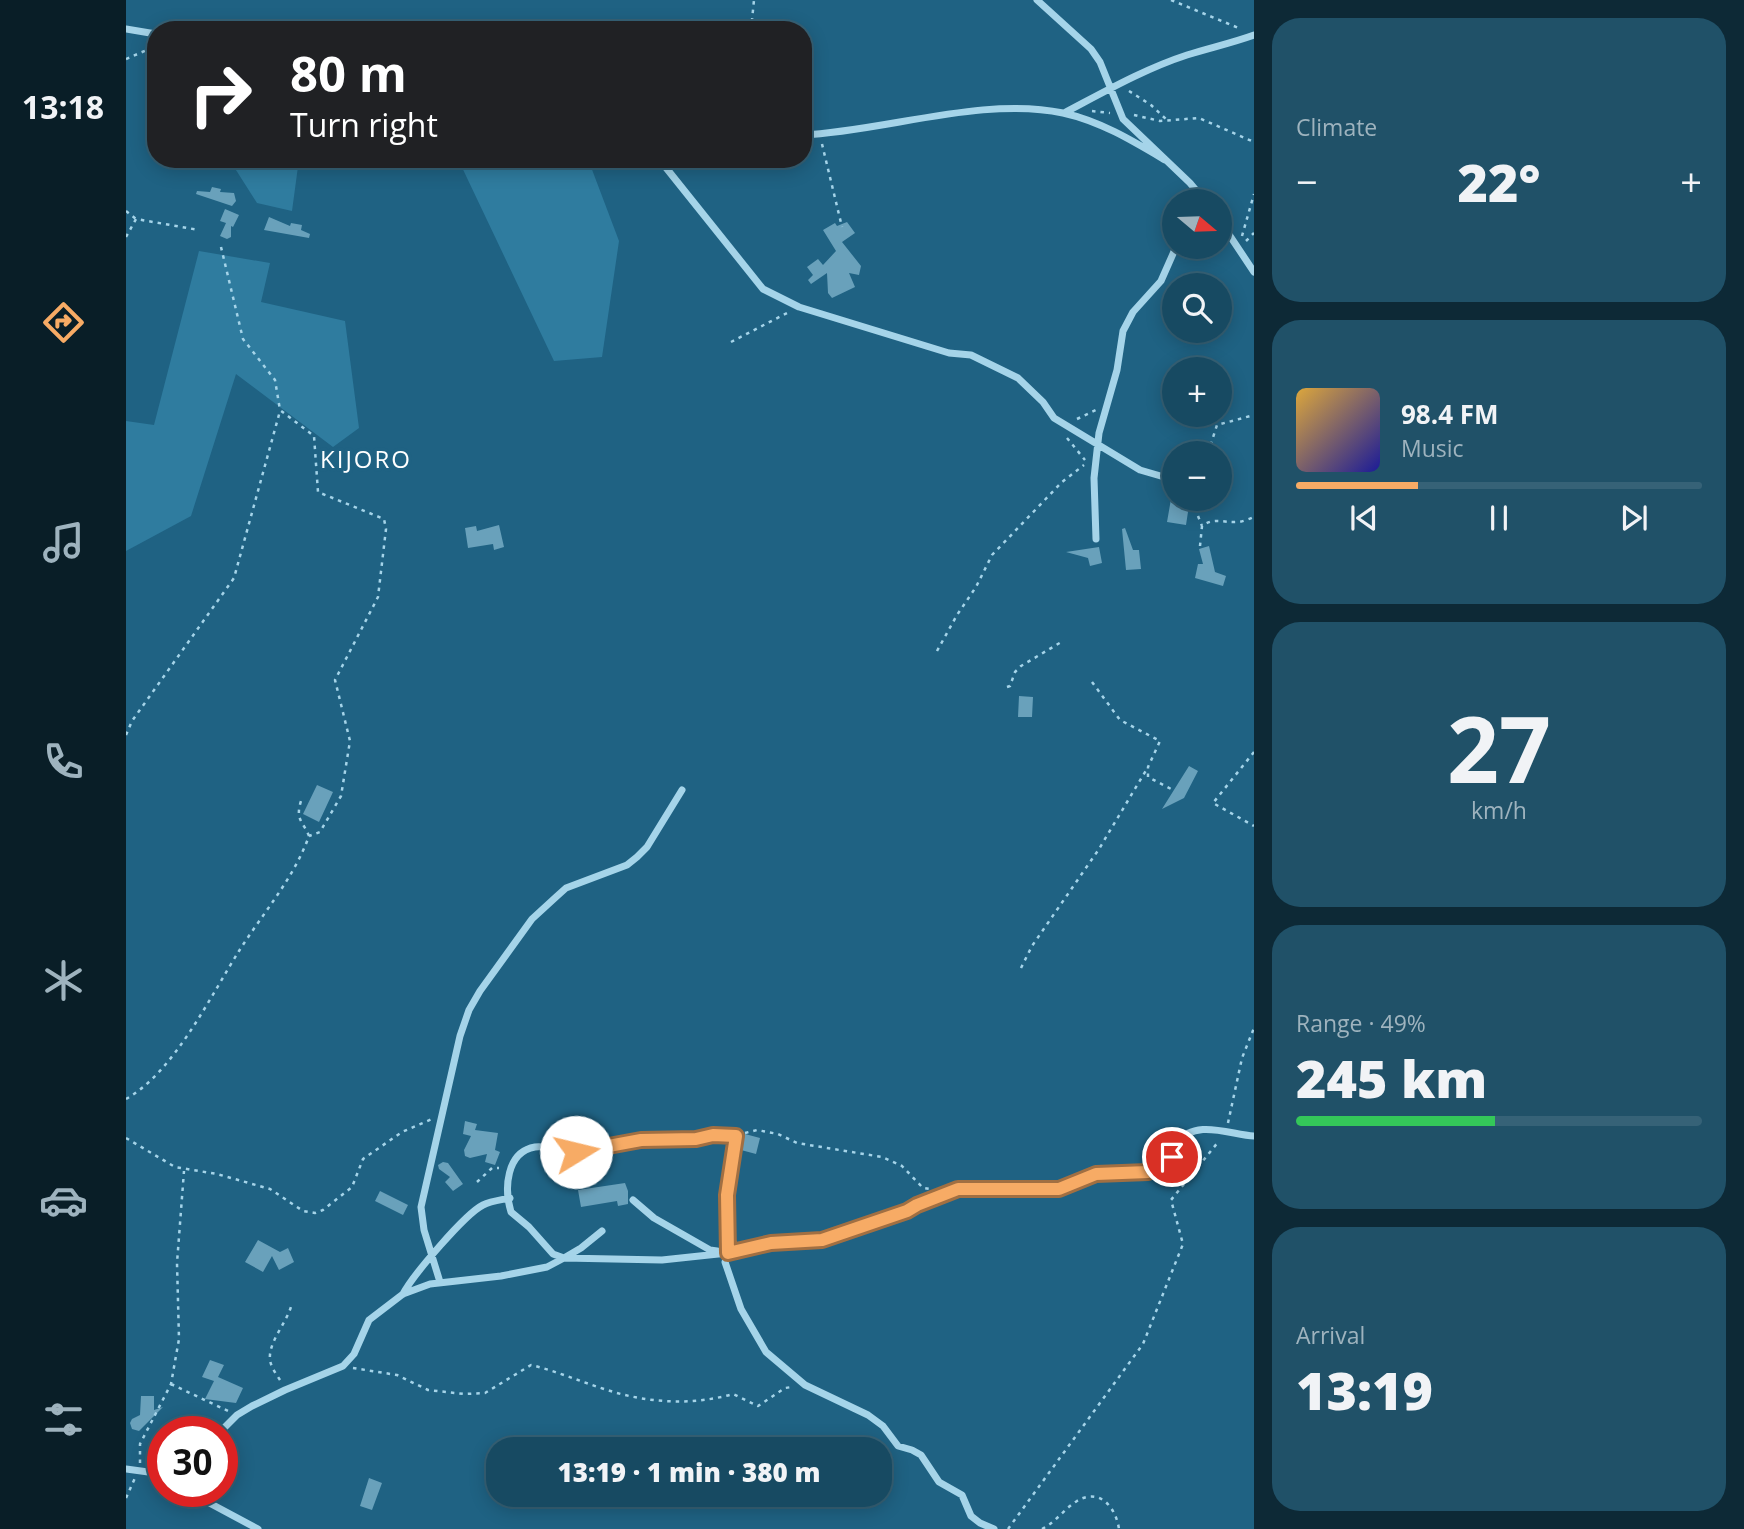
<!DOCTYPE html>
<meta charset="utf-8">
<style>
body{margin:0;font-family:"Open Sans",sans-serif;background:#205168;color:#f1f3f6;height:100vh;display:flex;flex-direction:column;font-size:26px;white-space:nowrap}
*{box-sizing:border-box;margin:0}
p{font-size:23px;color:#9eb3be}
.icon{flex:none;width:38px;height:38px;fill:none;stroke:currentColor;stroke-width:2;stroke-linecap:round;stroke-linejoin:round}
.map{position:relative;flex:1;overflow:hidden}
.sheet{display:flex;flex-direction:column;gap:18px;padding:18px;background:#0d2936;width:490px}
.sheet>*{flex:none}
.hud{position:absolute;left:21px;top:21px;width:665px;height:147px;border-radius:28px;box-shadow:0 4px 18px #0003,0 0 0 2px #366277;background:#202124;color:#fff;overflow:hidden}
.needle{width:46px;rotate:109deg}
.controls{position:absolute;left:1036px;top:189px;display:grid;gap:14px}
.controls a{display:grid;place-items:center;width:70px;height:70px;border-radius:50%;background:#174a62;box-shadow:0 4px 18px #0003,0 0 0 2px #366277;font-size:35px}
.speed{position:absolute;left:21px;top:1416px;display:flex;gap:14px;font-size:35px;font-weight:700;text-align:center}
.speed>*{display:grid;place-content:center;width:91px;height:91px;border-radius:50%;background:#174a62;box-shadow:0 4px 18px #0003,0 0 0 2px #366277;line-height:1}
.speed .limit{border:10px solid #d22;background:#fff;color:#111}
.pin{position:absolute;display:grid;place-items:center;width:60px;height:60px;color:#fff;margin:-30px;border:4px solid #fff;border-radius:50%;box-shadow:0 2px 7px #0007}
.me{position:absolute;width:77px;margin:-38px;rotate:81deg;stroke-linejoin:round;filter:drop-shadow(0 0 5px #0008)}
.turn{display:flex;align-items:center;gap:24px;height:147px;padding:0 28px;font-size:32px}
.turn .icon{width:91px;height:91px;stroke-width:2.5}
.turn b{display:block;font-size:49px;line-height:60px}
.big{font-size:52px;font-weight:800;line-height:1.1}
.sheet .widget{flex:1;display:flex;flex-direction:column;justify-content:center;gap:10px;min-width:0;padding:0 24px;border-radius:28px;background:#205168}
.sheet .dial{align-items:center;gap:0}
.dial b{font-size:91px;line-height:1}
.song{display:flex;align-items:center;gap:21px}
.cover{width:84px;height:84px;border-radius:10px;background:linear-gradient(135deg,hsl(40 70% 55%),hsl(240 70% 35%))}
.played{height:7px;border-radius:4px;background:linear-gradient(90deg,#f7ab65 30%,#366277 30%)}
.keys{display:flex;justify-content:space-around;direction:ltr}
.heat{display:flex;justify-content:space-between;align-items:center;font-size:38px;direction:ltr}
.charge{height:10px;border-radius:5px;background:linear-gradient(90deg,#34c759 49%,#366277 0)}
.trip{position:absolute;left:360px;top:1437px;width:406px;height:70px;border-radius:28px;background:#174a62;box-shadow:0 4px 18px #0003,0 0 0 2px #366277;font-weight:800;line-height:70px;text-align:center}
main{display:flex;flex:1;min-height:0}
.dock{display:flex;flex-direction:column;width:126px;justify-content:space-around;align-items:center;background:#091e27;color:#9eb3be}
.dock .icon{width:49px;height:49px}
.dock .on{color:#f7ab65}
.dock b{font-size:32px;color:#f1f3f6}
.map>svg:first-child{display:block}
</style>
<main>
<nav class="dock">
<b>13:18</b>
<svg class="icon on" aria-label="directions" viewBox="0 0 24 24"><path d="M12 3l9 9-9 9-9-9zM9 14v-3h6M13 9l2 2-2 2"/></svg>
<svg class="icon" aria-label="music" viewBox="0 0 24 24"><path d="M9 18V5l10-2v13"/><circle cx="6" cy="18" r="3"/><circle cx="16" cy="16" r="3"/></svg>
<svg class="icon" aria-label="phone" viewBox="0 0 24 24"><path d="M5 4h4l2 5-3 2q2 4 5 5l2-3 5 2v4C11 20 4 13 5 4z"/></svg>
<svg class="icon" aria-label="climate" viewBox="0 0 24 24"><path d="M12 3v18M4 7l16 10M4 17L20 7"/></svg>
<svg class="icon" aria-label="car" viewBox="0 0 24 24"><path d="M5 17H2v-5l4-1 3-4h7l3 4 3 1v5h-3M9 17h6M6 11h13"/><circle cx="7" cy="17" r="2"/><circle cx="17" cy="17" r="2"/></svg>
<svg class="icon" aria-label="filters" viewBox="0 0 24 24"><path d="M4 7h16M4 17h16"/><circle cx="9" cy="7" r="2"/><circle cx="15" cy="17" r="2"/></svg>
</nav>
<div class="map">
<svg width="1128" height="1529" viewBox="0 0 1128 1529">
<rect width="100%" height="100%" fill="#1f6283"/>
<!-- green -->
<path fill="#2f7c9f" d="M103,159H173L166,211L131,203Z
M332,159H462L493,241L476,357L428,361Z
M73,251L144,263L135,302L219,321L233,428L207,447L110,374L65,516L0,551V421L28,425Z"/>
<!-- building -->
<path fill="#69a1bb" d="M86,187L95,189L94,192L108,193L110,201L106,206L70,194L71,191L84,192Z
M99,209L113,215L107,227L105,226V237L101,239L94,236L100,223L94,221Z
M143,217L164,226L165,223L176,225L175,230L184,234L183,238L138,230Z
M721,222L729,233L716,242L735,266L733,275L723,273L729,287L706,298L702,293L701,273L685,284L682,280L687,275L681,267L692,259L697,265L710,251L697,230L709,223L711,226Z
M1045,499H1064L1060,525L1041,522Z
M373,525L378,547L368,550L367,544L342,548L339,528L350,526L351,531Z
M999,528L1007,550H1013L1015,569L1000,570L996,529Z
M1083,546L1089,572L1100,576L1097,586L1069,578L1072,564H1077L1073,549Z
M973,547L976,563L964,566L962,558L940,552Z
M893,696L907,697L906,717H892Z
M1063,766L1072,771L1058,798L1036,809Z
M191,785L207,792L193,822L177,814Z
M339,1121L351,1124L349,1130L372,1133L369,1150L374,1152L369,1165L359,1162L361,1154L344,1158L339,1156L338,1150L345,1136L337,1134Z
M619,1134L634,1138L630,1154L615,1150Z
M317,1162L322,1163L337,1184L327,1191L319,1182L324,1177L313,1169L312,1165Z
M499,1183L502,1191V1204L492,1206L491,1201L455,1207L452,1190Z
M254,1191L282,1205L277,1215L249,1201Z
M132,1240L154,1252L162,1248L168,1262L153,1270L146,1256L137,1272L119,1262Z
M84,1360L98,1365L92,1377L117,1388L110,1403L79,1399L88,1381L76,1377Z
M15,1396H28V1410L37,1407L13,1431L6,1429L4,1423L6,1419L14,1415Z
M243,1478L256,1483L246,1510L234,1506Z"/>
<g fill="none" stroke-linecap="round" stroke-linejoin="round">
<!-- path -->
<path stroke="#a5d4e9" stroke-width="2.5" stroke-dasharray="3.5 5" stroke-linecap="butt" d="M1045,0L1115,29
M625,30L628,0
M0,59L30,46
M1003,91L1025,105L1042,121
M966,111L984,113
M1008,115L1034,121L1073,118L1128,142
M696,144L716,227
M0,211L10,219
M1116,236L1128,194
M0,237L10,219L73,230
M1120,241L1128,233
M95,247L117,339L149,380L154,410L188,436L192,492L258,519L260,529L252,597L209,680L224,741L215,796L194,832L183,836
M605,342L661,313
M951,419L970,410
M941,438L959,460
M1082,453L1091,425L1128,415
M1072,499V516L1076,526
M1074,546L1076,526C1088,517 1097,523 1111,522C1116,522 1123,519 1128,517
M811,651L831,615L850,587L866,555L936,482L958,465
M966,682L994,720L1034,741L1022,767V777L1047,790
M881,687L884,686L889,672L895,666L937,641
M0,735L6,721L108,578L154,411
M1128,752L1087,803L1128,826
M895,968L906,946L973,849L1022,767
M0,1099C48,1072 84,997 113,951C137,913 168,878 183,836C177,821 169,820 175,801
M1102,1123L1116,1058L1128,1028
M619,1133L631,1130L652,1134L671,1143L756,1157L776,1166L797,1188L804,1189
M0,1138L49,1167L91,1174L144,1189L177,1211L189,1213L197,1210L226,1187L237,1159L276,1132L306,1119
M351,1182L366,1168H373
M227,1368L271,1375L302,1390L338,1394L359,1393L405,1365C430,1371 453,1381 478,1389C520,1403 565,1406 607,1394L632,1406L659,1388L666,1387
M154,1380C150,1374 145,1367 144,1360C142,1341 162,1322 166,1303
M45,1384L102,1411
M14,1463V1444L45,1384L53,1339L51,1263L58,1171
M0,1498L9,1478
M882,1529L1017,1344L1057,1244L1045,1200L1093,1141
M916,1529C930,1522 938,1509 951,1501C974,1487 990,1508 993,1529"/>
<!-- street -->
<path stroke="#a5d4e9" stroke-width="7" d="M911,0L965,49L974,62L997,119L1064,183L1079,201
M0,29L30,34
M938,113C978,92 1018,69 1061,55C1083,48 1106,43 1128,35
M677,135C759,131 858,96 937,113C974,121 1007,141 1039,160
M533,159L637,289L673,307L823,353L845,355L892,378L917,402L928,418L1014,470L1045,479
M1094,221L1128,272
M970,539L968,478L973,433L991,370L997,331L1007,312L1035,281L1050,247
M507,1200L528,1218L584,1250L591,1251
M476,1231L455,1248L438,1258L427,1254L403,1227L385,1212C378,1189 380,1152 409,1147C420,1145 430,1151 441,1153L515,1140L570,1139L587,1135L610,1136L601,1195L602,1253L599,1262L615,1309L640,1352L679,1385L742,1415L757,1426L772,1446L786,1450L795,1455L813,1482L836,1495L845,1516L854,1523L868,1529
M314,1282L298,1230L295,1207L334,1036L343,1010L354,991L406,919L430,897L440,888L501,865L511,857L521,847L556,790
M277,1294C287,1275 339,1214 357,1205C365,1201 375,1200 384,1198
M94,1432L111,1415L126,1406L159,1390L217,1366L228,1354L243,1320L277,1294L304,1284L375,1276L421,1267L438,1258L536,1260L611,1252L645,1243L696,1240L781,1211L791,1205L832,1189H933L970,1174L1022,1172L1041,1164C1046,1158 1047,1150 1051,1143C1069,1118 1105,1135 1128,1136
M0,1469L37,1474
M61,1491L132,1529"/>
</g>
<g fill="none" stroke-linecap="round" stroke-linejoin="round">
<defs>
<path id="route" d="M450,1152L515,1140L570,1139L587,1135L610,1136L601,1195L602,1253L645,1243L696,1240L781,1211L791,1205L832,1189H933L970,1174L1022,1172L1041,1164L1046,1157"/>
</defs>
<!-- route casing -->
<use href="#route" stroke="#a16f42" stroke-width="18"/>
<!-- route -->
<use href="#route" stroke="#f7ab65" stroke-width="12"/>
</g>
<g text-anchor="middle" stroke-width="7" stroke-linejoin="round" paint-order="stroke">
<!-- quarter labels -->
<g font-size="24" letter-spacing="2" fill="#fff" stroke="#1f6283">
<text x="240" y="468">KIJORO</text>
</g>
</g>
</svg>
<div class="controls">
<a><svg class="needle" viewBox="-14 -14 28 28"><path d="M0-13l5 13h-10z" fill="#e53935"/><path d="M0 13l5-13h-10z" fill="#9eb3be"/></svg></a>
<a><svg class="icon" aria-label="search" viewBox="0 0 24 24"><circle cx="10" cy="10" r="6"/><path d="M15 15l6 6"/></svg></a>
<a>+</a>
<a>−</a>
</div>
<div class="speed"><div class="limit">30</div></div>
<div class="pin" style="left:1046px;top:1157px;background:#d93025"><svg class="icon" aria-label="arrive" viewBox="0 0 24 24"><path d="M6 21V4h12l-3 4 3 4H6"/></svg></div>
<svg class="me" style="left:450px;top:1152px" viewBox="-20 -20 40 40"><circle r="19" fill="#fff"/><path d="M0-13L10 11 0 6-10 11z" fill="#f7ab65"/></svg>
<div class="trip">13:19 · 1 min · 380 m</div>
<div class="hud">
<div class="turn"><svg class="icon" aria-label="right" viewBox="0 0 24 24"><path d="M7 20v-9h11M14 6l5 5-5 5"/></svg><div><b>80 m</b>Turn right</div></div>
</div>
</div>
<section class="sheet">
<div class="widget"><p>Climate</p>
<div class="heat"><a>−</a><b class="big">22°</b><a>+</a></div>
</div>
<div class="widget">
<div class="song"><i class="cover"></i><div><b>98.4 FM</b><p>Music</p></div></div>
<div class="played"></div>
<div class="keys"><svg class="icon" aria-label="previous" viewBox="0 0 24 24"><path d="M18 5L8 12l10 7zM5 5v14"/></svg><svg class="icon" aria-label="pause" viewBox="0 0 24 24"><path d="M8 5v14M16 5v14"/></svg><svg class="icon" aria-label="next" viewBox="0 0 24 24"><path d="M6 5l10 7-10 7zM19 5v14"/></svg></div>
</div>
<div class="widget dial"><b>27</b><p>km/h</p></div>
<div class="widget"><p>Range · 49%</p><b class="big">245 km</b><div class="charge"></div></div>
<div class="widget"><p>Arrival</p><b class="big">13:19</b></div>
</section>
</main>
